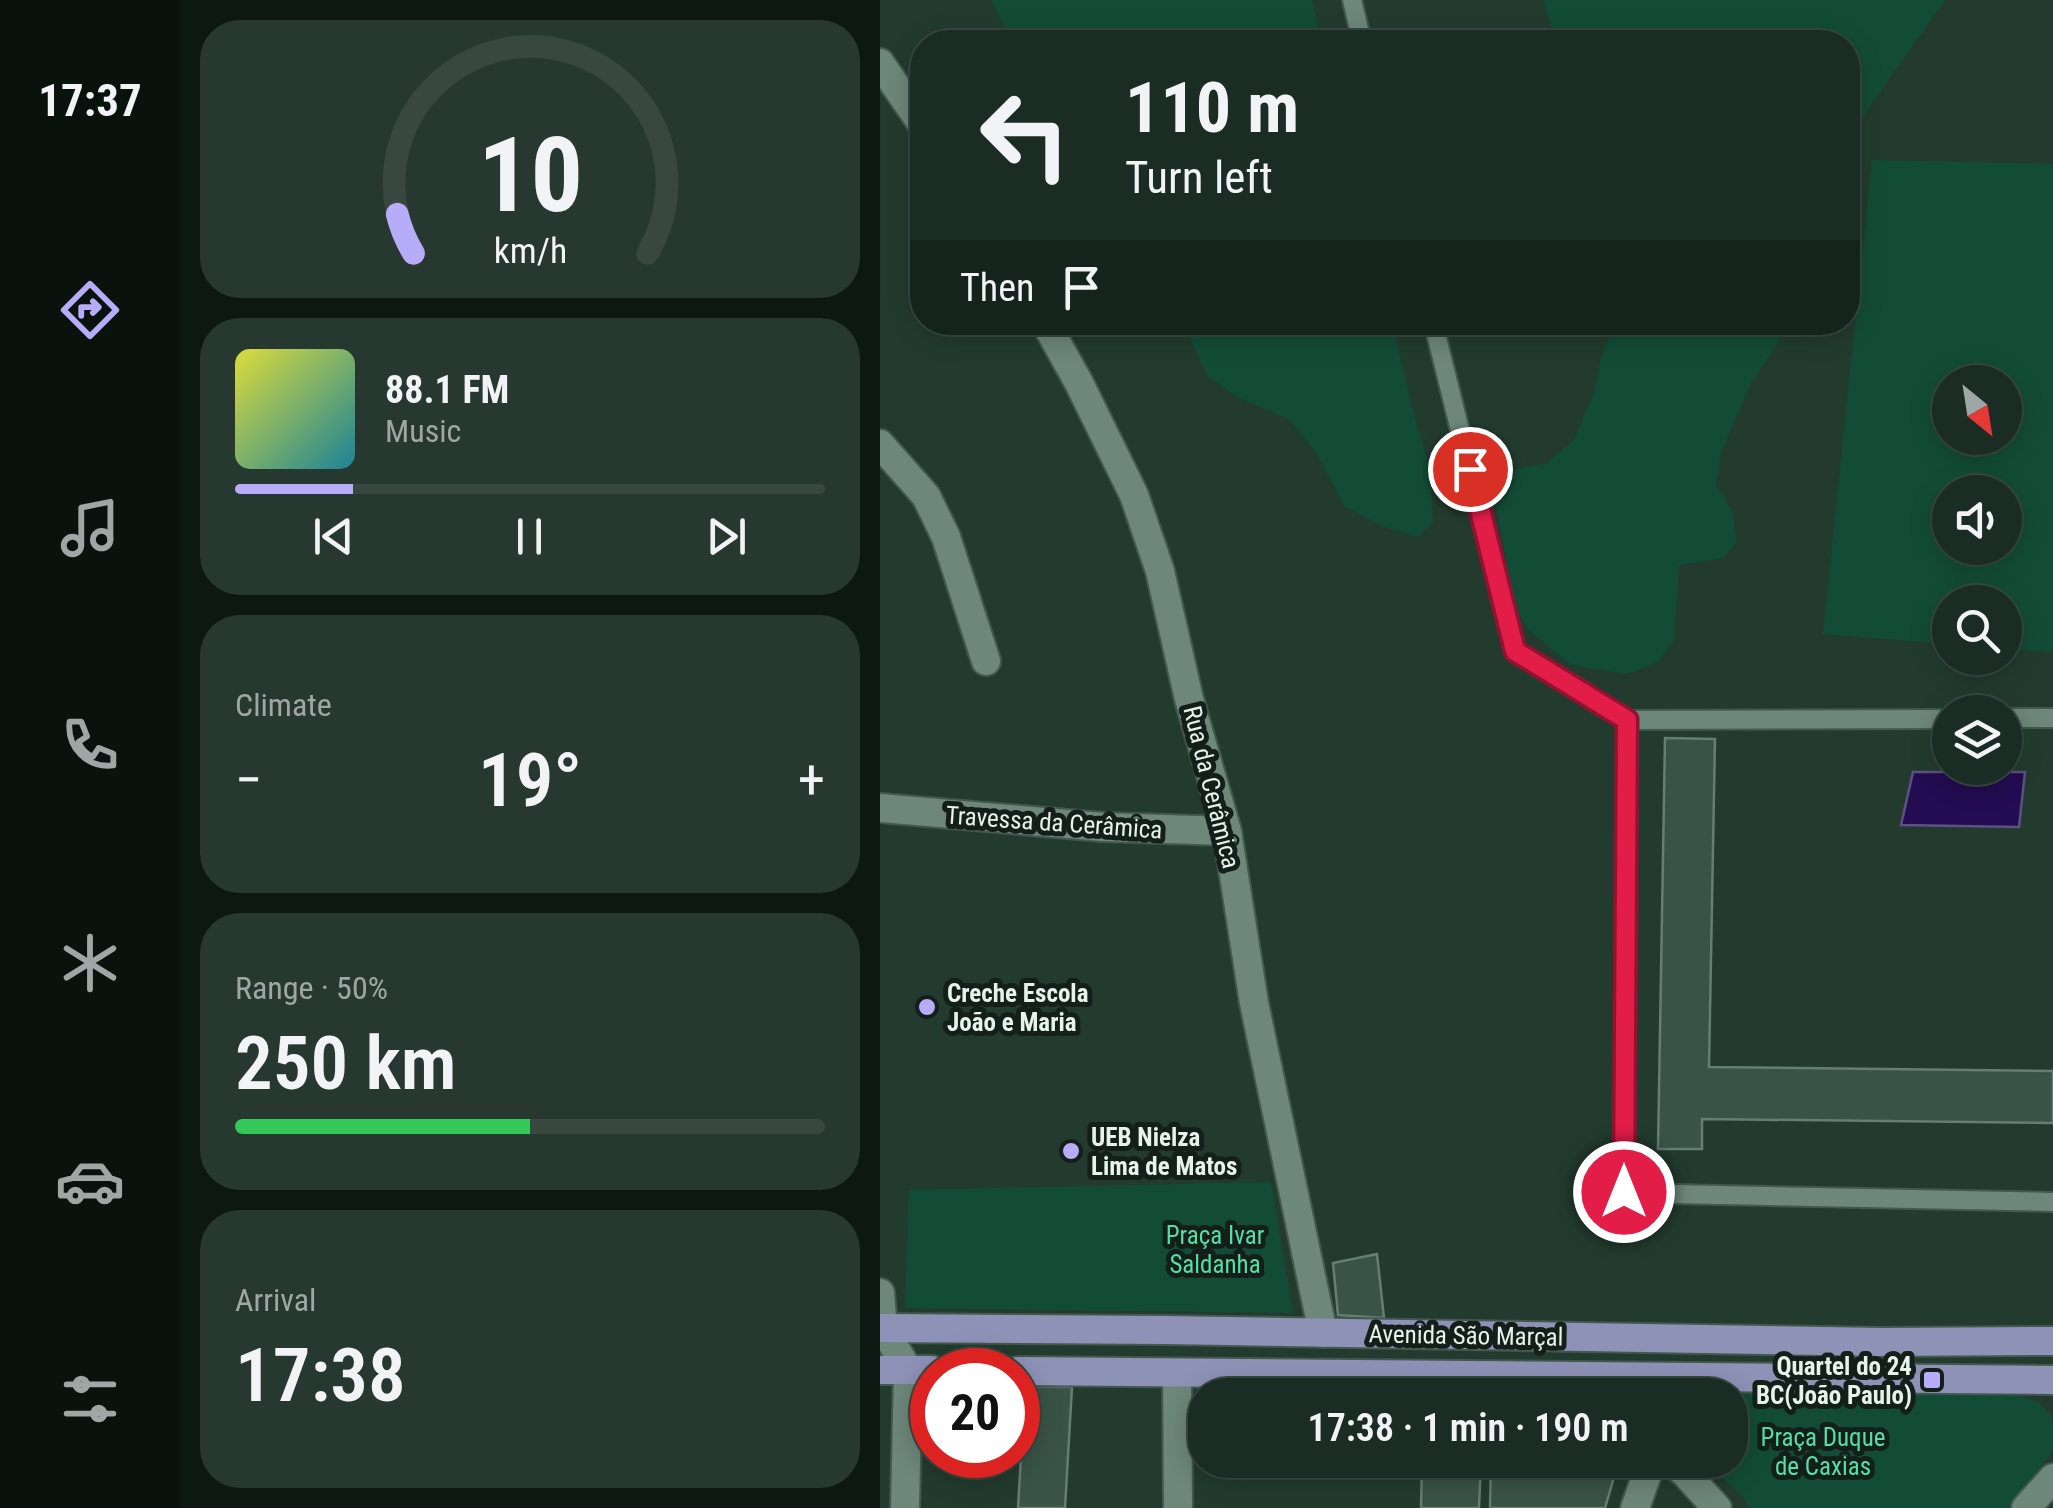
<!DOCTYPE html>
<meta charset="utf-8">
<style>
body{margin:0;font-family:"Roboto Condensed",sans-serif;background:#273830;color:#f1f3f6;height:100vh;display:flex;flex-direction:column;font-size:38px;white-space:nowrap}
*{box-sizing:border-box;margin:0}
p{font-size:32px;color:#9fa7a6}
.icon{flex:none;width:55px;height:55px;fill:none;stroke:currentColor;stroke-width:2;stroke-linecap:round;stroke-linejoin:round}
.map{position:relative;flex:1;overflow:hidden}
.side{display:flex;flex-direction:column;gap:20px;padding:20px;background:#0e1813;width:700px}
.side>*{flex:none}
.hud{position:absolute;left:30px;top:30px;width:950px;height:305px;border-radius:40px;box-shadow:0 5px 25px #0003,0 0 0 2px #384841;background:#1a2c23;color:#f1f3f6;overflow:hidden}
.needle{width:65px;rotate:150deg}
.controls{position:absolute;left:1052px;top:365px;display:grid;gap:20px}
.controls a{display:grid;place-items:center;width:90px;height:90px;border-radius:50%;background:#1a2c23;box-shadow:0 5px 25px #0003,0 0 0 2px #384841;font-size:50px}
.speed{position:absolute;left:30px;top:1348px;display:flex;gap:20px;font-size:50px;font-weight:700;text-align:center}
.speed>*{display:grid;place-content:center;width:130px;height:130px;border-radius:50%;background:#1a2c23;box-shadow:0 5px 25px #0003,0 0 0 2px #384841;line-height:1}
.speed .limit{border:15px solid #d22;background:#fff;color:#111}
.pin{position:absolute;display:grid;place-items:center;width:85px;height:85px;color:#fff;margin:-42px;border:5px solid #fff;border-radius:50%;box-shadow:0 2px 10px #0007}
.me{position:absolute;width:110px;margin:-55px;rotate:0deg;stroke-linejoin:round;filter:drop-shadow(0 0 8px #0008)}
.turn{display:flex;align-items:center;gap:35px;height:210px;padding:0 50px;font-size:45px}
.turn .icon{width:130px;height:130px;stroke-width:2.5}
.turn b{display:block;font-size:70px;line-height:85px}
.then{display:flex;align-items:center;height:95px;padding:0 50px;background:#0003;gap:20px;font-size:38px}
.big{font-size:75px;font-weight:600;line-height:1.1}
.side .tile{flex:1;display:flex;flex-direction:column;justify-content:center;gap:15px;min-width:0;padding:0 35px;border-radius:40px;background:#273830}
.side .dial{align-items:center;gap:0}
.dial svg{height:260px;overflow:visible;fill:none;stroke:#384841;stroke-width:7;stroke-linecap:round;text-anchor:middle}
.dial text{fill:#f1f3f6;stroke:none}
.song{display:flex;align-items:center;gap:30px}
.cover{width:120px;height:120px;border-radius:15px;background:linear-gradient(135deg,hsl(60 70% 55%),hsl(190 70% 35%))}
.played{height:10px;border-radius:5px;background:linear-gradient(90deg,#b6acf8 20%,#384841 20%)}
.keys{display:flex;justify-content:space-around;direction:ltr}
.heat{display:flex;justify-content:space-between;align-items:center;font-size:55px;direction:ltr}
.charge{height:15px;border-radius:8px;background:linear-gradient(90deg,#34c759 50%,#384841 0)}
.trip{position:absolute;left:308px;top:1378px;width:560px;height:100px;border-radius:40px;background:#1a2c23;box-shadow:0 5px 25px #0003,0 0 0 2px #384841;font-weight:600;line-height:100px;text-align:center}
main{display:flex;flex:1;min-height:0}
.menu{display:flex;flex-direction:column;width:180px;justify-content:space-around;align-items:center;background:#0a120e;color:#9fa7a6}
.menu .icon{width:70px;height:70px}
.menu .current{color:#b6acf8}
.menu b{font-size:45px;color:#f1f3f6}
.map>svg:first-child{display:block}
</style>
<main>
<nav class="menu">
<b>17:37</b>
<svg class="icon current" aria-label="directions" viewBox="0 0 24 24"><path d="M12 3l9 9-9 9-9-9zM9 14v-3h6M13 9l2 2-2 2"/></svg>
<svg class="icon" aria-label="music" viewBox="0 0 24 24"><path d="M9 18V5l10-2v13"/><circle cx="6" cy="18" r="3"/><circle cx="16" cy="16" r="3"/></svg>
<svg class="icon" aria-label="phone" viewBox="0 0 24 24"><path d="M5 4h4l2 5-3 2q2 4 5 5l2-3 5 2v4C11 20 4 13 5 4z"/></svg>
<svg class="icon" aria-label="climate" viewBox="0 0 24 24"><path d="M12 3v18M4 7l16 10M4 17L20 7"/></svg>
<svg class="icon" aria-label="car" viewBox="0 0 24 24"><path d="M5 17H2v-5l4-1 3-4h7l3 4 3 1v5h-3M9 17h6M6 11h13"/><circle cx="7" cy="17" r="2"/><circle cx="17" cy="17" r="2"/></svg>
<svg class="icon" aria-label="filters" viewBox="0 0 24 24"><path d="M4 7h16M4 17h16"/><circle cx="9" cy="7" r="2"/><circle cx="15" cy="17" r="2"/></svg>
</nav>
<section class="side">
<div class="tile dial"><svg viewBox="0 0 100 80">
<path d="M14 69A42 42 0 1 1 86 69"/>
<path d="M14 69A42 42 0 0 1 9 57" stroke="#b6acf8"/>
<text x="50" y="56" font-size="32" font-weight="700">10</text>
<text x="50" y="72" font-size="11">km/h</text>
</svg></div>
<div class="tile">
<div class="song"><i class="cover"></i><div><b>88.1 FM</b><p>Music</p></div></div>
<div class="played"></div>
<div class="keys"><svg class="icon" aria-label="previous" viewBox="0 0 24 24"><path d="M18 5L8 12l10 7zM5 5v14"/></svg><svg class="icon" aria-label="pause" viewBox="0 0 24 24"><path d="M8 5v14M16 5v14"/></svg><svg class="icon" aria-label="next" viewBox="0 0 24 24"><path d="M6 5l10 7-10 7zM19 5v14"/></svg></div>
</div>
<div class="tile"><p>Climate</p>
<div class="heat"><a>−</a><b class="big">19°</b><a>+</a></div>
</div>
<div class="tile"><p>Range · 50%</p><b class="big">250 km</b><div class="charge"></div></div>
<div class="tile"><p>Arrival</p><b class="big">17:38</b></div>
</section>
<div class="map">
<svg width="1173" height="1508" viewBox="0 0 1173 1508">
<rect width="100%" height="100%" fill="#233b2f"/>
<!-- green -->
<path fill="#134c36" fill-rule="evenodd" d="M111,0H432L442,42H132Z
M664,0H1065L990,106L968,147V42H675Z
M992,160L1173,164V652L1125,648V602H1070V644L943,634ZM1125,382V438H1070V382ZM1125,492V548H1070V492Z
M303,323H512L537,426L549,464L553,522L537,537L502,526L464,506L437,454L409,419L361,399L327,376Z
M736,323H908L906,331L871,383L841,453L836,484L853,513L856,543L843,558L799,565L794,640L778,662L747,674L691,665L649,631L635,608L612,484L637,469L667,463L694,440L714,393L721,358Z
M391,1182L413,1313L25,1308L29,1190Z
M834,1391L1140,1396L1158,1402L1171,1415L1173,1420V1451L1128,1508H870L862,1495L821,1460H850V1395H827Z"/>
<!-- water -->
<path fill="#230c52" stroke="#5d5180" stroke-width="2.5" d="M1033,772H1145L1139,827L1021,825Z"/>
<!-- building -->
<path fill="#3a5347" stroke="#647e71" stroke-width="2.5" d="M785,738L835,739L829,1067L1173,1071V1123L822,1119V1149H778Z
M497,1254L504,1318L458,1315L453,1263Z
M145,1386L192,1387L185,1508H138Z
M542,1460H601L599,1508H541Z
M611,1460H739L725,1508H610Z"/>
<g fill="none" stroke-linecap="round" stroke-linejoin="round">
<defs>
<path id="service" d="M472,0L482,42
M553,322L635,651L747,720L1070,719
M1125,718H1173
M747,720L744,1193L1173,1202"/>
<path id="minor" d="M0,444L46,496L66,537L106,661
M789,1460L805,1473L837,1508
M1146,1508L1173,1478"/>
<path id="tertiary" d="M0,63L42,124
M165,322L199,383L254,495L280,571L309,699L347,831L374,1003L443,1333
M0,808L223,827L347,831
M0,1293L3,1328L28,1370L25,1508
M297,1374L298,1508
M755,1508L772,1460"/>
<path id="primary" d="M0,1328L286,1330L1002,1342L1173,1341
M0,1370H52
M138,1371L1173,1380"/>
</defs>
<!-- service casing -->
<use href="#service" stroke="#43584e" stroke-width="22"/>
<!-- minor casing -->
<use href="#minor" stroke="#43584e" stroke-width="32"/>
<!-- tertiary casing -->
<use href="#tertiary" stroke="#43584e" stroke-width="32"/>
<!-- primary casing -->
<use href="#primary" stroke="#43584e" stroke-width="32"/>
<!-- service -->
<use href="#service" stroke="#6d877a" stroke-width="18"/>
<!-- minor -->
<use href="#minor" stroke="#6d877a" stroke-width="28"/>
<!-- tertiary -->
<use href="#tertiary" stroke="#6d877a" stroke-width="28"/>
<!-- primary -->
<use href="#primary" stroke="#8e92b7" stroke-width="28"/>
</g>
<g fill="none" stroke-linecap="round" stroke-linejoin="round">
<defs>
<path id="route" d="M590,469L635,651L747,720L744,1192"/>
</defs>
<!-- route casing -->
<use href="#route" stroke="#92132f" stroke-width="25"/>
<!-- route -->
<use href="#route" stroke="#e11d48" stroke-width="18"/>
</g>
<!-- markers -->
<g fill="#b6acf8" stroke="#151f1a" stroke-width="4">
<circle cx="47" cy="1007" r="10"/>
<circle cx="191" cy="1151" r="10"/>
<rect x="1042" y="1370" width="20" height="20" rx="5"/>
</g>
<g text-anchor="middle" stroke-width="10" stroke-linejoin="round" paint-order="stroke">
<!-- street labels -->
<g font-size="25" fill="#e5f3ec" stroke="#151f1a">
<text transform="translate(332 787) rotate(76)" y="9">Rua da Cerâmica</text>
<text transform="translate(174 822) rotate(4)" y="9">Travessa da Cerâmica</text>
<text transform="translate(586 1335) rotate(1)" y="9">Avenida São Marçal</text>
</g>
<!-- poi labels -->
<g font-size="25" font-weight="bold" fill="#e5f3ec" stroke="#151f1a" text-anchor="start">
<text x="67" y="1002">Creche Escola<tspan x="67" dy="29">João e Maria</tspan></text>
<text x="211" y="1146">UEB Nielza<tspan x="211" dy="29">Lima de Matos</tspan></text>
<text x="1032" y="1375" text-anchor="end">Quartel do 24<tspan x="1032" dy="29">BC(João Paulo)</tspan></text>
</g>
<!-- park labels -->
<g font-size="25" fill="#53dfa6" stroke="#151f1a">
<text x="335" y="1244">Praça Ivar<tspan x="335" dy="29">Saldanha</tspan></text>
<text x="943" y="1446">Praça Duque<tspan x="943" dy="29">de Caxias</tspan></text>
</g>
</g>
</svg>
<div class="controls">
<a><svg class="needle" viewBox="-14 -14 28 28"><path d="M0-13l5 13h-10z" fill="#e53935"/><path d="M0 13l5-13h-10z" fill="#9fa7a6"/></svg></a>
<a><svg class="icon" aria-label="sound" viewBox="0 0 24 24"><path d="M4 9h4l5-4v14l-5-4H4zM17 9q2 3 0 6"/></svg></a>
<a><svg class="icon" aria-label="search" viewBox="0 0 24 24"><circle cx="10" cy="10" r="6"/><path d="M15 15l6 6"/></svg></a>
<a><svg class="icon" aria-label="layers" viewBox="0 0 24 24"><path d="M12 4l9 5-9 5-9-5zM3 14l9 5 9-5"/></svg></a>
</div>
<div class="speed"><div class="limit">20</div></div>
<div class="pin" style="left:590px;top:469px;background:#d93025"><svg class="icon" aria-label="arrive" viewBox="0 0 24 24"><path d="M6 21V4h12l-3 4 3 4H6"/></svg></div>
<svg class="me" style="left:744px;top:1192px" viewBox="-20 -20 40 40"><circle r="17" fill="#e11d48" stroke="#fff" stroke-width="3"/><path d="M0-11L8 9 0 5-8 9z" fill="#fff"/></svg>
<div class="trip">17:38 · 1 min · 190 m</div>
<div class="hud">
<div class="turn"><svg class="icon" aria-label="left" viewBox="0 0 24 24"><path d="M17 20v-9H6M10 6l-5 5 5 5"/></svg><div><b>110 m</b>Turn left</div></div>
<div class="then">Then<svg class="icon" aria-label="arrive" viewBox="0 0 24 24"><path d="M6 21V4h12l-3 4 3 4H6"/></svg></div>
</div>
</div>
</main>
